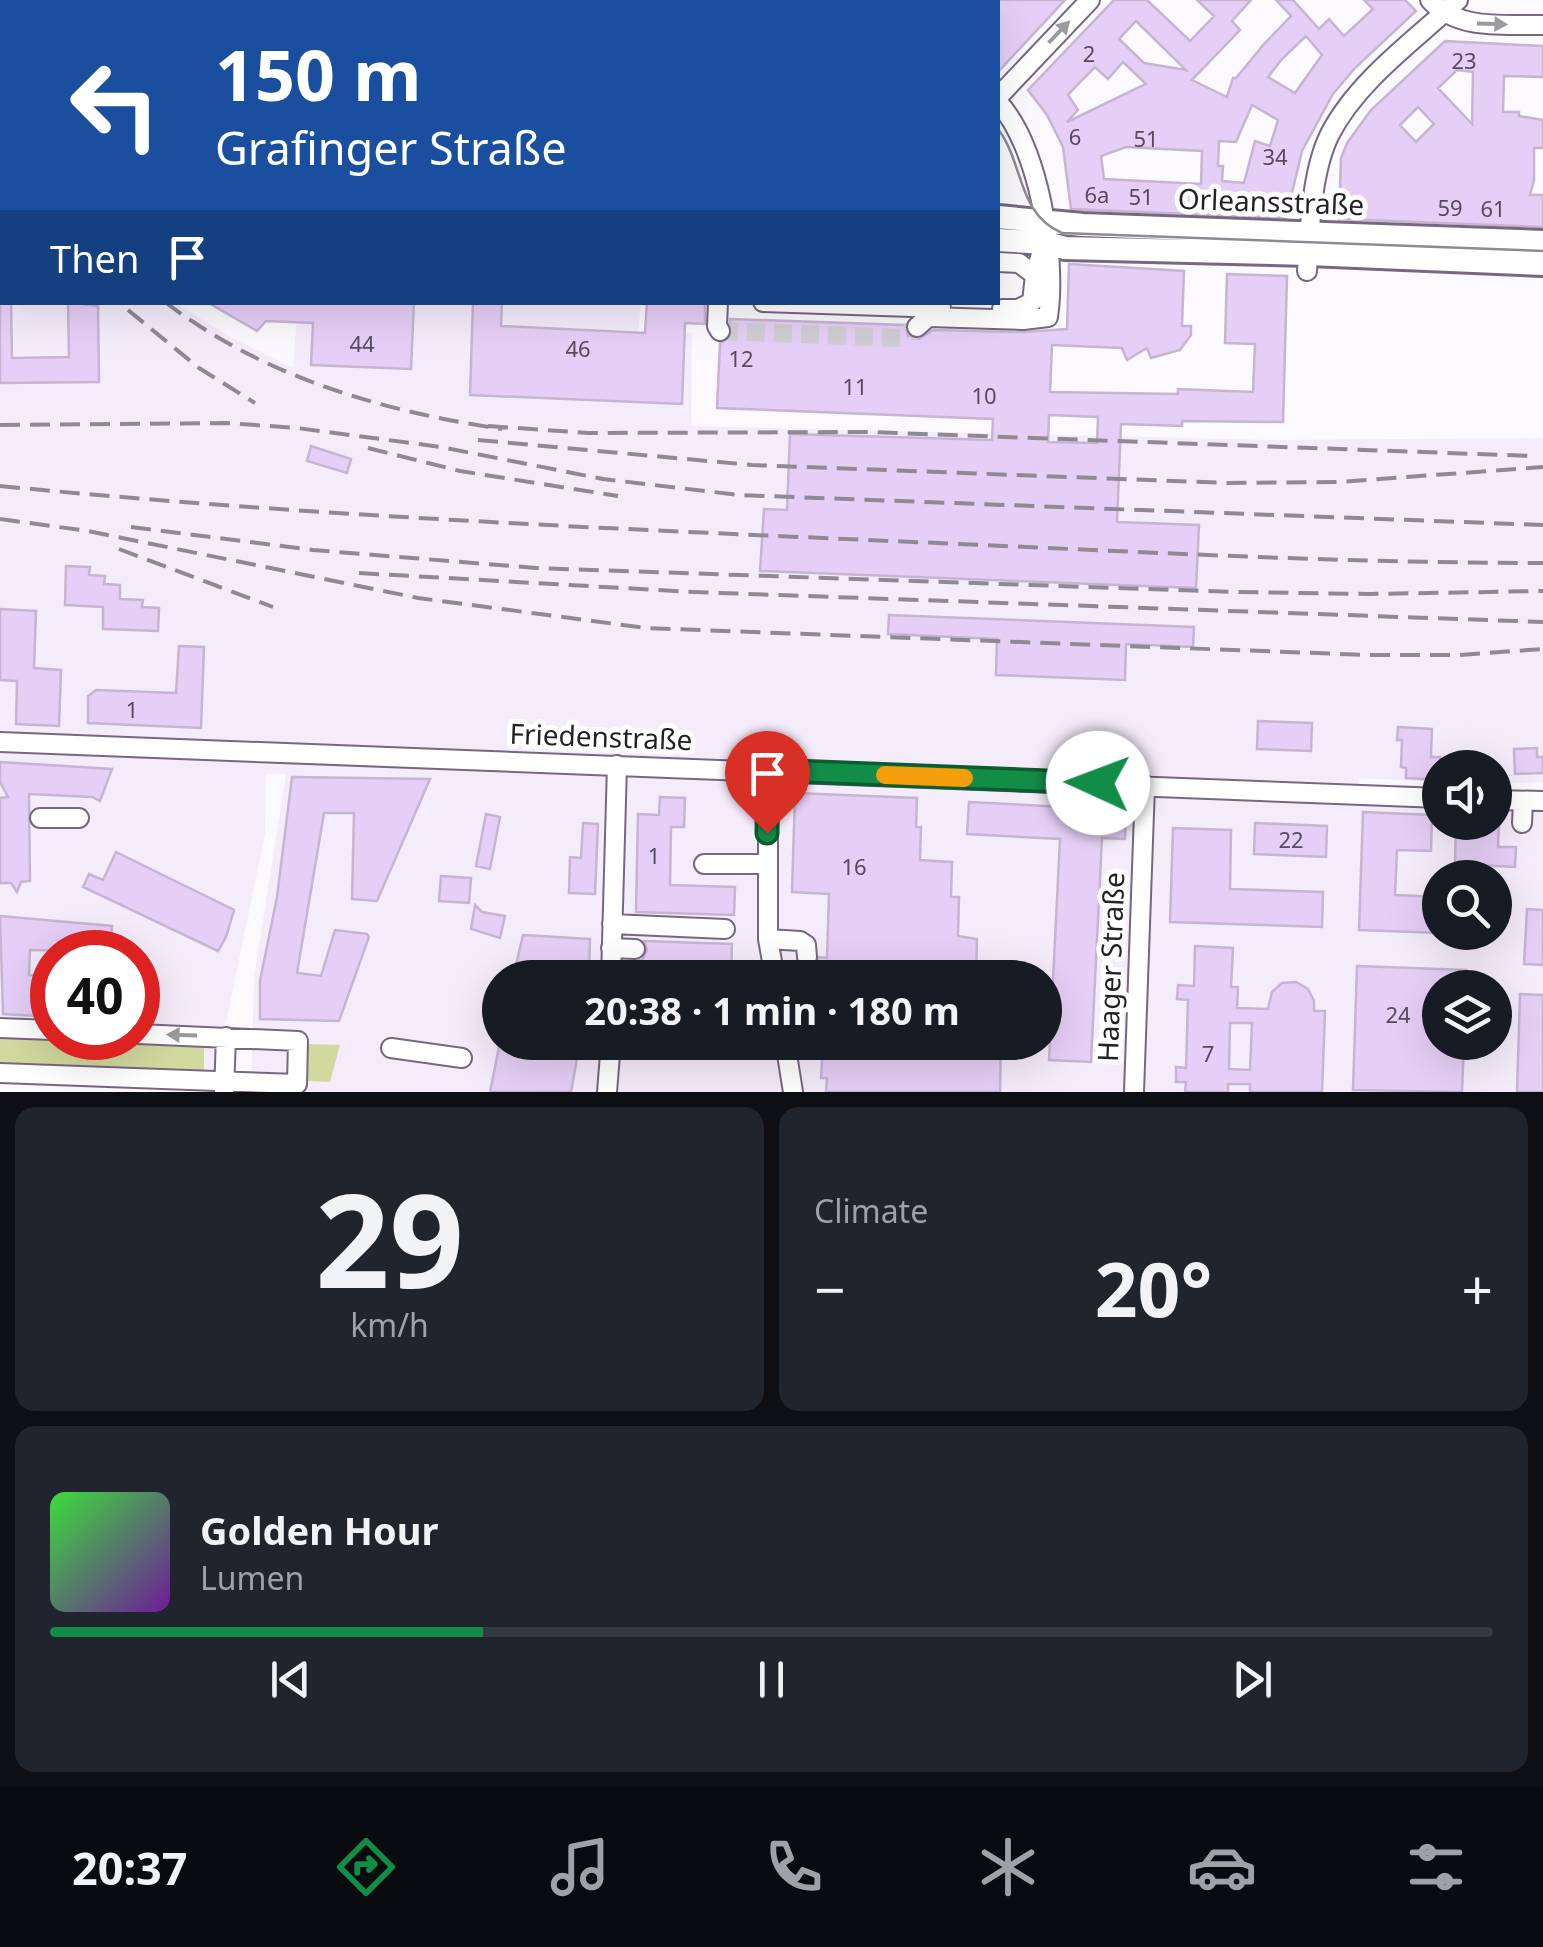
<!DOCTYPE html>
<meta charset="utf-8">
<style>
body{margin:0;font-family:"Noto Sans",sans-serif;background:#20242c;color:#f1f3f6;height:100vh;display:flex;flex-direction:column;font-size:38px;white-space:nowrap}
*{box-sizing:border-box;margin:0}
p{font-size:32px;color:#9ea1a6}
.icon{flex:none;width:55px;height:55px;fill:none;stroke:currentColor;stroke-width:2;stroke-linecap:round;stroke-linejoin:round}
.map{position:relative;height:1092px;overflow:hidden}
.details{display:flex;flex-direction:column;gap:15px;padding:15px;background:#0d0f14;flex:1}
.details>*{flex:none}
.banner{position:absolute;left:0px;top:0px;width:1000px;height:305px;box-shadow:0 10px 40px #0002;background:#1a4fa0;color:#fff;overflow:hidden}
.fabs{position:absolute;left:1422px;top:750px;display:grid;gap:20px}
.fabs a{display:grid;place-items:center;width:90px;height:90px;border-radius:50%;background:#171b24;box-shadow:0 10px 40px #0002;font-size:50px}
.speed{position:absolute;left:30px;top:930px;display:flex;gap:20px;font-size:50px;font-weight:700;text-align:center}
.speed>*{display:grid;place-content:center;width:130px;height:130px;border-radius:50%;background:#171b24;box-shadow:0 10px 40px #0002;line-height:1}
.speed .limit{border:15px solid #d22;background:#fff;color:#111}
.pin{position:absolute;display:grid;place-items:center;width:85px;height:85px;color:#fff;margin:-102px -42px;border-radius:50% 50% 50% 0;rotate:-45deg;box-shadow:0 0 10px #0007}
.pin .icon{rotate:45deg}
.me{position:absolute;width:110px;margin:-55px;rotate:272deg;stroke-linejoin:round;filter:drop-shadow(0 0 8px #0008)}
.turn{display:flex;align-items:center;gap:35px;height:210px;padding:0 50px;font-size:45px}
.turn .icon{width:130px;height:130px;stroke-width:2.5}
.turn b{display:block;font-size:70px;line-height:85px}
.then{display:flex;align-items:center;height:95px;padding:0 50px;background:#0003;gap:20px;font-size:38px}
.big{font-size:75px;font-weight:700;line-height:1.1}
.details .card{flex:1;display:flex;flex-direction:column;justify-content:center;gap:15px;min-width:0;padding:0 35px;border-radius:20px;background:#20242c}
.details .dial{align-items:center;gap:0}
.dial b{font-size:130px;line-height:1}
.song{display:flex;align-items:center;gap:30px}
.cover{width:120px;height:120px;border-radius:15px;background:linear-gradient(135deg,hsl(120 70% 55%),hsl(280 70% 35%))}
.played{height:10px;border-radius:5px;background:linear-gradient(90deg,#128d48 30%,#363941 30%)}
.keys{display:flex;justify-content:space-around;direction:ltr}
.heat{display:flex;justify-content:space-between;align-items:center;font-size:55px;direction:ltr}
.details .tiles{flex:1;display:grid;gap:15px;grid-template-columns:1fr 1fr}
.card:last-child{grid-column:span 2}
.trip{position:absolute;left:482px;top:960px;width:580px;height:100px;border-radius:50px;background:#171b24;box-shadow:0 10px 40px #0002;font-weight:700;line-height:100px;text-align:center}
.tab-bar{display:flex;height:160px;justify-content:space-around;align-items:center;background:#090b0e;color:#9ea1a6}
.tab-bar .icon{width:70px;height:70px}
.tab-bar .on{color:#128d48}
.tab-bar b{font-size:45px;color:#f1f3f6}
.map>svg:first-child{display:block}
</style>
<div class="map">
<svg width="1543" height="1092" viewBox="0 0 1543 1092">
<rect width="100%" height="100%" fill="#fbf8fe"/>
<!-- built -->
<path fill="#f5ecfb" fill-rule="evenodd" d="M0,213L2,302L176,303L230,337L293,368L298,303H640L639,331L692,333L691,426L1269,440L1543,438V782L1495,784V768H1440V782L1358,778L1357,801L1440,806V822H1495V808L1543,810V1092H251L254,978L286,774H266L265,834L215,1076L0,1052ZM1440,878H1495V932H1440ZM52,952H138V1038H52ZM500,978H1045V1042H500ZM1440,988H1495V1042H1440Z"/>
<!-- green -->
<path fill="#d1d99e" d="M0,1034L204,1041V1076L0,1069Z
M308,1044L340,1045L330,1082L307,1081Z"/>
<!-- building -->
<path fill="#e6cff6" stroke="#c6b5d2" stroke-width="2.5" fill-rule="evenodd" d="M998,0H1065L998,72Z
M1114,0H1147L1190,41L1214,16L1197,0H1251L1232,21L1240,30L1192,80L1227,97L1233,78H1236L1264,44L1291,16L1276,0H1293L1319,29L1329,19L1344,36L1373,9L1364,0H1405L1416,11L1355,68L1333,94L1302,151L1286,218L1071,209L1063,147L1047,115L1028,90ZM1136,21L1186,70L1144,63L1119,39ZM1306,36L1322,55L1295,93L1268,77L1282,59ZM1123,62L1146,84L1067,122L1078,110L1068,95L1082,80L1095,67L1108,79ZM1252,105L1278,120L1270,146L1255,141L1244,183L1222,181L1223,166H1218L1219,141L1236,142ZM1126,147L1202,151L1201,184L1104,179L1101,156Z
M1445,41L1543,46V77L1504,76L1503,112H1519V116L1543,120V148H1534V180L1530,195H1543V227L1339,219L1341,158L1347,143L1371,110ZM1457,70L1473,72L1472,124L1438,88ZM1418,107L1434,124L1416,142L1400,125Z
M1069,264L1184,271L1182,326H1191V335L1180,350L1151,358L1147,348L1127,360L1122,348L1052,345L1050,392L1178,394V389L1253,392L1255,344L1225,343L1227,274L1287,276L1283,422L1182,421V426L1121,424L1117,522L1199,525L1196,588L760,571L764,509L787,510L790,434L992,440L993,419L717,408L720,343L731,336L730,319L905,325L908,336L919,339L933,330L1023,332L1067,329ZM1049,415L1098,417L1097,443L1048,442Z
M0,302H11L12,358L69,357L68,302L98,306L99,382L0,383Z
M207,302H414L411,369L311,365L313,323L266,321L257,331Z
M473,302H502L501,326L645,333L647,302H705V324L685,323L682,404L470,395Z
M311,446L351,459L347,473L307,461Z
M66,566L90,567L89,575L105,576L104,584L120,585V599L143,600L142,607L159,608L158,631L103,629V607L65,605Z
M0,609L36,611L34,668L61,670L59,726L16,724L17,681L0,680Z
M889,615L1194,627L1193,647L1126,644L1125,680L996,675L997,639L888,634Z
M179,646L204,647L201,728L88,723V696L96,690L176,693Z
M1258,721L1312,723L1311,751L1257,749Z
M1398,727L1432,729L1431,757H1440V780L1406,778V768L1401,767L1402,740H1397Z
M1537,748V757H1543V773L1515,774L1514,749Z
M0,762L112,769L100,801L92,797L29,794L30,881L21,882L17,892L11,883H0V798L8,797L0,782Z
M292,777L430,779L377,901L352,899L354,813H324L297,973L321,976L335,930L367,934L369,937L339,1021L260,1019V981L277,897Z
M795,793L917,798L916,827H921L920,860L952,862L951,897H959L958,936L977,939L976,978H798L799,966L809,969L815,967L819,957L827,958L829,894L792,892Z
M660,797L685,798L684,827H671L670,885L735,887L734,915L636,912L638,814L659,815Z
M969,802L1126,810L1125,839L1102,838L1091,1062L1049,1060L1060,839L967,834Z
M1363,812L1432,815L1431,851L1397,850L1395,895L1440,897V933L1359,930Z
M486,814L500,817L490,869L476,866Z
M1456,822H1499L1498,847H1516L1515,867L1455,864Z
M583,823L598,824L595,894L569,893L570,857L581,858Z
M1255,823L1327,826L1326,857L1254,854Z
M1173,828L1231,830L1230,889L1323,892L1322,927L1170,922Z
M116,852L234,910L226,937L218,951L83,887L89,874L103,880Z
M441,876L471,878L469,903L439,901Z
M475,905L482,912L505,916L500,938L471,929Z
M1527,909L1543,910V965L1524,964Z
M0,916L112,926L110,952L30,950L29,975L52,976V1017L3,1014Z
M523,935L590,939L589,978H513Z
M644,941L732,944L731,978H633L634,961L642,960L647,950Z
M1195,946L1233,948L1231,987H1238L1237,1008L1268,1009L1272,992L1282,983L1296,982L1308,989L1314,1001V1011H1325L1322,1092H1250V1084H1228V1092H1185L1186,1082H1176V1067L1186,1068L1188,1000L1177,999L1178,985L1194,986ZM1230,1023H1252L1250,1070L1229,1069Z
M1357,966L1466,970V988H1440V1042H1464L1462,1092L1353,1090Z
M1520,994L1543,995V1092H1517Z
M500,1042H580L571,1092H490Z
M823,1042H1001L1000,1092H826L827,1078H821Z"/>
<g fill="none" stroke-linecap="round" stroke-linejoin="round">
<!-- minor-tunnel -->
<path stroke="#d0cdd4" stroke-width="18" stroke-dasharray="18 9" stroke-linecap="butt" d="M720,331L900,338L917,327"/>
<defs>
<path id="minor" d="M724,0L726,2
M1430,0C1459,31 1503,24 1543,25
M99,2V0
M477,2V0
M901,2V0
M998,97L1090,0
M998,262L1019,263L1035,275
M1307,271C1310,229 1311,172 1330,134C1357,81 1415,40 1458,0
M718,302L717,326L720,331
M763,302L941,308
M1002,309H1018L1032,302L1035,275L1043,247
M917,327L928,317L1023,320L1048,317C1057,257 1039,147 998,102
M0,742L1440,798
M768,771V939L775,978
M1495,800L1543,801
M40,818H79
M1522,823L1523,802
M704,864H767
M612,924L725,929
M768,939L800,941L806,945L807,957
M611,948L635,949
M611,978L617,765
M0,1028L52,1030
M785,1042L793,1092
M391,1048L462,1058
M0,1073L297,1084L298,1041L138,1034
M224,1092L226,1037
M607,1092L611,1042
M1134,1092L1145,785"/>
<path id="major" d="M0,183H2
M0,206H2
M998,217L1083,225L1543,242
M998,240L1046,243L1065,248L1309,254L1543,264"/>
</defs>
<!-- minor casing -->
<use href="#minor" stroke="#776781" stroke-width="22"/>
<!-- major casing -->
<use href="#major" stroke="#776781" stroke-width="28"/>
<!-- minor -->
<use href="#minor" stroke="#fff" stroke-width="18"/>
<!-- major -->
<use href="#major" stroke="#fff" stroke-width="22"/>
<!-- tram -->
<path stroke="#8e8992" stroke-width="2.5" d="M897,2V0
M998,129C1024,163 1017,214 1062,233L1543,251"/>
<!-- rail -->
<path stroke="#8e8992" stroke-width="4" stroke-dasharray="20 10" stroke-linecap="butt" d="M165,302C264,377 381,411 502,429
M128,310L199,368L255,403
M0,425L226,423L297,428L441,447L603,479L739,495L1543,525
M488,426L588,433L868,432L1533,456
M478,440L752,465L1228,483L1339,482L1543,467
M368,448L460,471L618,496
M0,486C297,515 594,528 891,541C1108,550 1326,563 1543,563
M0,519L88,531L418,598L646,628L1367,655H1459L1543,649
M131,527L313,550L536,568L1234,592L1371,594L1543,591
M119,549L273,607
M359,573L693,592L1543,622"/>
</g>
<!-- one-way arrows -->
<defs><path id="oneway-solid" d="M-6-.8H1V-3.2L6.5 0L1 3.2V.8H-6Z" transform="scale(2.5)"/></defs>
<g fill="#9d9a9f">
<use href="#oneway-solid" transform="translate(1492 24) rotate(2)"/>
<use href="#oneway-solid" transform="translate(1059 32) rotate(-46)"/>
<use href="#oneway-solid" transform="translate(182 1035) rotate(-178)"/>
</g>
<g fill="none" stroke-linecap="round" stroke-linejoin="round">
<defs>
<path id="route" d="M767,833L768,770L1098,783"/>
</defs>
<!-- route casing -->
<use href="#route" stroke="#0c5c2f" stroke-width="25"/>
<!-- route -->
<use href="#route" stroke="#128d48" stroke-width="18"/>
<!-- slow -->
<path stroke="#f59e0b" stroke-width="18" d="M885,775L964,778"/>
</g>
<g text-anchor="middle" stroke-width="10" stroke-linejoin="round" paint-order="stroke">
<!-- number labels -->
<g font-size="22" fill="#554b5d">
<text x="1089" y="62">2</text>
<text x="1464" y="69">23</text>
<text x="1075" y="145">6</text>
<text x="1146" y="147">51</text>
<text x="1275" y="165">34</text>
<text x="1097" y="203">6a</text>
<text x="1141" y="205">51</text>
<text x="1450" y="216">59</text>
<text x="1493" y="217">61</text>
<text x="362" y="352">44</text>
<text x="578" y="357">46</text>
<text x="741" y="367">12</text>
<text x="855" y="395">11</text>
<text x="984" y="404">10</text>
<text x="132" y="718">1</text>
<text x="1291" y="848">22</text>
<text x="654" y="864">1</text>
<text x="854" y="875">16</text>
<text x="1398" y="1023">24</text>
<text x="1208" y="1062">7</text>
</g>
<!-- street labels -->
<g font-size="28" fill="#251f2a" stroke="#fff">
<text transform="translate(1271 202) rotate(2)" y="10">Orleansstraße</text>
<text transform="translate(601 737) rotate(2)" y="10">Friedenstraße</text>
<text transform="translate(1111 967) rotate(-88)" y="10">Haager Straße</text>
</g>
</g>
</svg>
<div class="fabs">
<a><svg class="icon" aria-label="sound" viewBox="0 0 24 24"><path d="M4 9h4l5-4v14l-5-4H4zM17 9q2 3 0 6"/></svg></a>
<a><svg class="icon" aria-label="search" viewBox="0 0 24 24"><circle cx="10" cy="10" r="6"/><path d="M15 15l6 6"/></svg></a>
<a><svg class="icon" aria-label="layers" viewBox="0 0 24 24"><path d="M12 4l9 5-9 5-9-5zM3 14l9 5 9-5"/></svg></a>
</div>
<div class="speed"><div class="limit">40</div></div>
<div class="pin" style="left:767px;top:833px;background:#d93025"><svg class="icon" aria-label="arrive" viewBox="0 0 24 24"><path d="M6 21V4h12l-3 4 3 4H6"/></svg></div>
<svg class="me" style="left:1098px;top:783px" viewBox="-20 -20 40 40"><circle r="19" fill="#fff"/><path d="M0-13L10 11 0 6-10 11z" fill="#128d48"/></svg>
<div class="trip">20:38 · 1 min · 180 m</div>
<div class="banner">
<div class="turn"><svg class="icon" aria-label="left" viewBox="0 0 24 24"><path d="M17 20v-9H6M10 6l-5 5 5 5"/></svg><div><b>150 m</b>Grafinger Straße</div></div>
<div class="then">Then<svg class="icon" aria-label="arrive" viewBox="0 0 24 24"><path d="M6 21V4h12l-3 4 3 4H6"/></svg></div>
</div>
</div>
<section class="details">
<div class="tiles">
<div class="card dial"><b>29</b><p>km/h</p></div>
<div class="card"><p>Climate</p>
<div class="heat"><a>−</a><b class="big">20°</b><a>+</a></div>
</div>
<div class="card">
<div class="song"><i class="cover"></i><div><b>Golden Hour</b><p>Lumen</p></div></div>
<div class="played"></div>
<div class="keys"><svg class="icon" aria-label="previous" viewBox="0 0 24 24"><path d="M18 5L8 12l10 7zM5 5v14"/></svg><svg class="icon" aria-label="pause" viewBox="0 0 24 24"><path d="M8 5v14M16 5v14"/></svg><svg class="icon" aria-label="next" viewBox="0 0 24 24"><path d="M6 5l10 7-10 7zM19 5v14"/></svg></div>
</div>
</div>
</section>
<nav class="tab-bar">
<b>20:37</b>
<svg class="icon on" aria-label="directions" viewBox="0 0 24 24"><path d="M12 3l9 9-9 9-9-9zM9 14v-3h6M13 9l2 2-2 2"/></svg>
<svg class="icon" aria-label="music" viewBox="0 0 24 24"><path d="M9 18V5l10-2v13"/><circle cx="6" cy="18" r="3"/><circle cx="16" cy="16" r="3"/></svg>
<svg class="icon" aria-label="phone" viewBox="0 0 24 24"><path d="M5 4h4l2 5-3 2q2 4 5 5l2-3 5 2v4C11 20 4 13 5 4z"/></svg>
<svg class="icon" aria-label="climate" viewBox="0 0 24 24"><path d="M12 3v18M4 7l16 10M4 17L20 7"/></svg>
<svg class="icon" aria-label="car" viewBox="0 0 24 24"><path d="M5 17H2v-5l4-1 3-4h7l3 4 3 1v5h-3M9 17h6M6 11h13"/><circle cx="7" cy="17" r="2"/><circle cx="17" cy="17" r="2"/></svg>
<svg class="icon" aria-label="filters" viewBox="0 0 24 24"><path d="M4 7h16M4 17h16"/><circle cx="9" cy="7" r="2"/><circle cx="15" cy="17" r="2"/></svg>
</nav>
